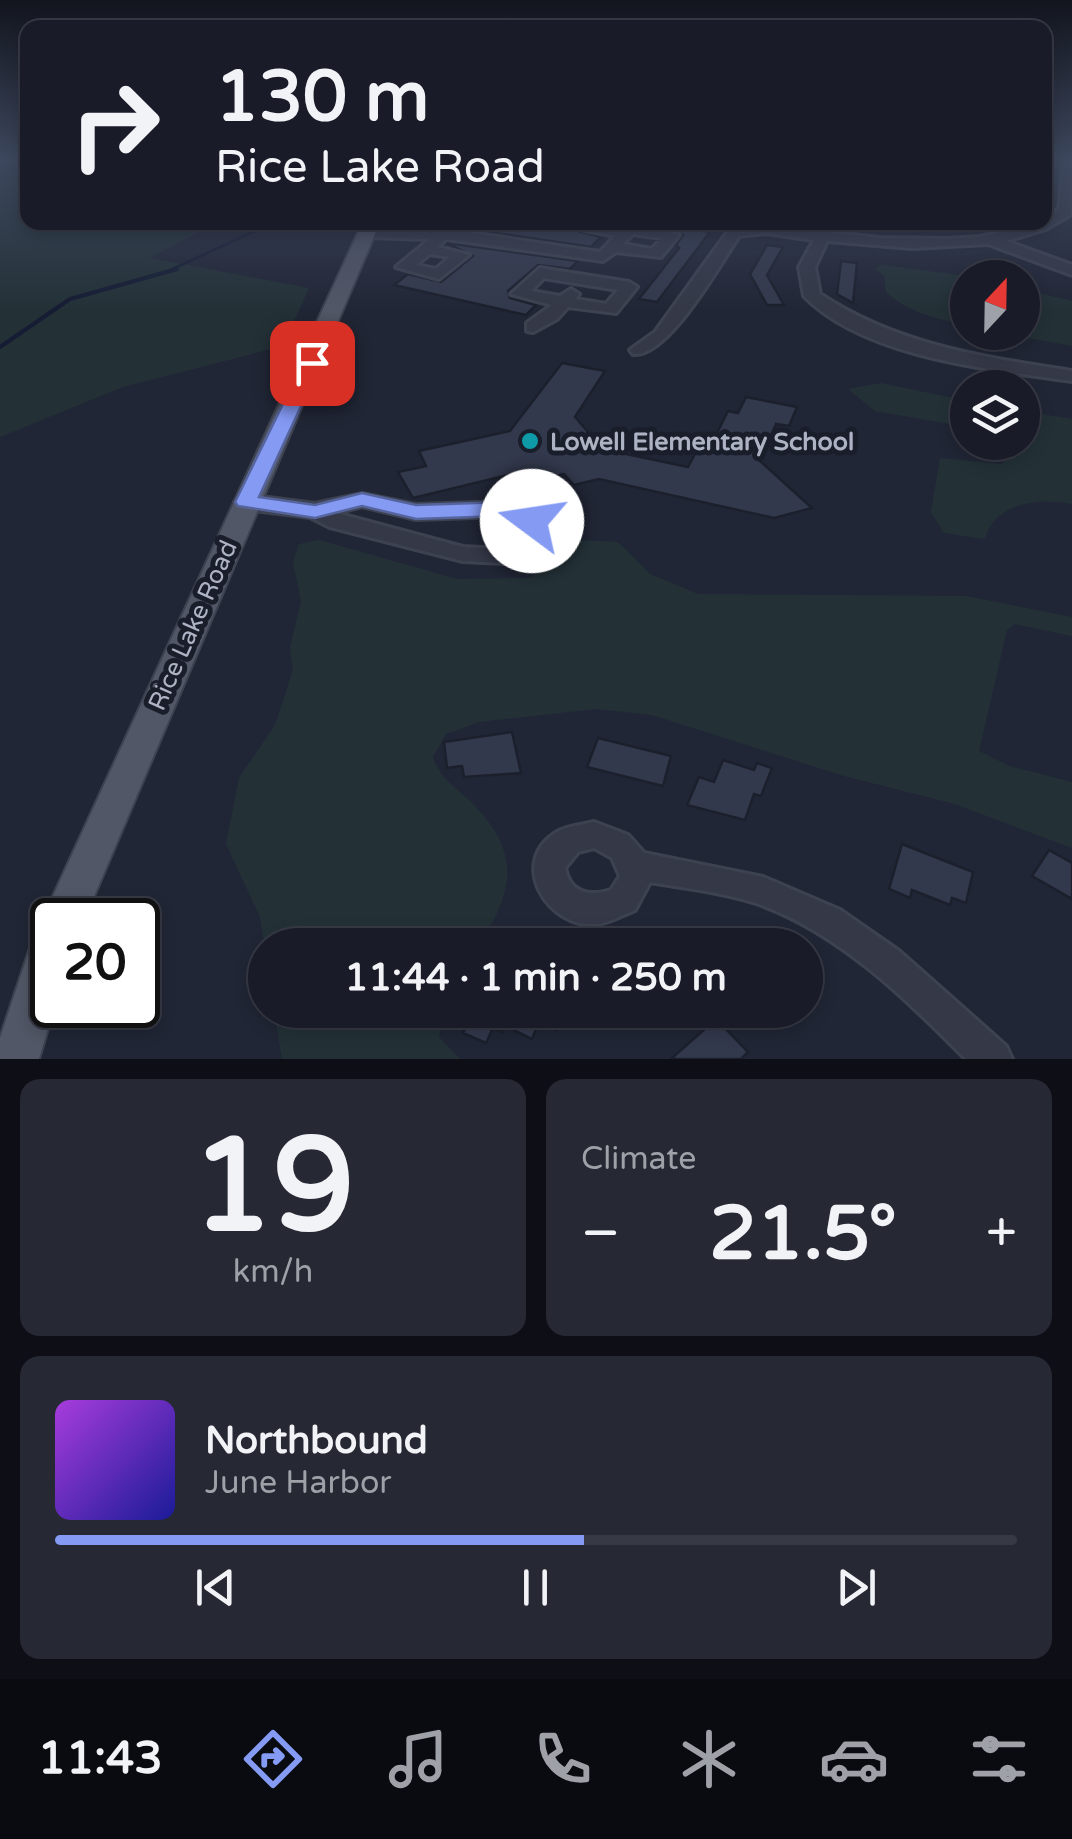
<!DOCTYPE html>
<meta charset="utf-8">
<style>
body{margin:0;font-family:"Varela Round",sans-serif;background:#262934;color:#f1f3f6;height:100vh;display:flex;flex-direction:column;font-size:38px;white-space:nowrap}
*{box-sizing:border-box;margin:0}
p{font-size:32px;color:#9fa1a8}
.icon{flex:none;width:55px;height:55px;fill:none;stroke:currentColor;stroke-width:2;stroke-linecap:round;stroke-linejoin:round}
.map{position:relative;height:1059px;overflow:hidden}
.panel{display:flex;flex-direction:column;gap:20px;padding:20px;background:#0e0f16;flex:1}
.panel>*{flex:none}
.top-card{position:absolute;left:20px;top:20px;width:1032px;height:210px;border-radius:20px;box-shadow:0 5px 15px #0003,0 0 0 2px #373a45;background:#191c28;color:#f1f3f6;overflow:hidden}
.needle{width:65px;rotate:22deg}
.fabs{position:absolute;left:950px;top:260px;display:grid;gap:20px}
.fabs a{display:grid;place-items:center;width:90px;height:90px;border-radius:50%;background:#191c28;box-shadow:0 5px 15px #0003,0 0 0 2px #373a45;font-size:50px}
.speed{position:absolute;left:30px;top:898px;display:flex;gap:20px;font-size:50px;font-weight:700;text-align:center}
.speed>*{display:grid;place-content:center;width:130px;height:130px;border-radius:50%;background:#191c28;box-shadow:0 5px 15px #0003,0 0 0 2px #373a45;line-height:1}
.speed .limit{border:5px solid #111;border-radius:15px;background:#fff;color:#111}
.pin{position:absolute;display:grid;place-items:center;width:85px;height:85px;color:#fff;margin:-42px;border-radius:20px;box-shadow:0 5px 15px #0006}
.me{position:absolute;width:110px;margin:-55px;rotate:284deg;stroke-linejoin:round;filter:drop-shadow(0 0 8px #0008)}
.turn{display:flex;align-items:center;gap:35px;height:210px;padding:0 30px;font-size:45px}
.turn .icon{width:130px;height:130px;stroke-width:2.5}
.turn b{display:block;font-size:70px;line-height:85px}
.big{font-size:75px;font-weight:700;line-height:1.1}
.panel .widget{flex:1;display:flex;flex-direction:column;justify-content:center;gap:15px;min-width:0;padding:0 35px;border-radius:20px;background:#262934}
.panel .dial{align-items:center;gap:0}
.dial b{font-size:130px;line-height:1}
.song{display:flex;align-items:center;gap:30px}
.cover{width:120px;height:120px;border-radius:15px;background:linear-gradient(135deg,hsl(280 70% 55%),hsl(240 70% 35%))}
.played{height:10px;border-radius:5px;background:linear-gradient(90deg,#849af3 55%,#373a45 55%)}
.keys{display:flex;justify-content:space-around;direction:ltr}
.heat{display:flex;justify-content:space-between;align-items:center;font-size:55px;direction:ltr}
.panel .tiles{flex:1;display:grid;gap:20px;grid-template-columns:1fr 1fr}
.widget:last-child{grid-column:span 2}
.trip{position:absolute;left:248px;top:928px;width:575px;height:100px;border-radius:50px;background:#191c28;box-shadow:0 5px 15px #0003,0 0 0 2px #373a45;font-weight:700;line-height:100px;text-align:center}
.menu{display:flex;height:160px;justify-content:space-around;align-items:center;background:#0a0b10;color:#9fa1a8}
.menu .icon{width:70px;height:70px}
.menu .on{color:#849af3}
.menu b{font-size:45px;color:#f1f3f6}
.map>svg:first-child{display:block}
</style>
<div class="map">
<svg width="1072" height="1059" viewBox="0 0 1072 1059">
<rect width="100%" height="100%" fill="#212636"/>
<!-- green -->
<path fill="#233137" d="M0,171L27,175L28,222L150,223L200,231L150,258L309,288L283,346L123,387L0,437Z
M883,265L974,277L968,278L967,325C938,319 908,313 886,292L884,276L875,268Z
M1023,289L1072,301V346L1001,333L1022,332Z
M881,383L967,401V427L875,411L848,389Z
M1023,411L1072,419V504C1041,498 995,501 985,539L944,533L931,512L940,458L1002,464L1016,449L1014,443L1022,442Z
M319,540L457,579L530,578L578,540L618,542L650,574L698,594L966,596L1072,617V636L1015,624L1007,630L979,751L1009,766L1072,782V848L955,804L844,776L652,715L596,709L479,722L446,734L433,757C439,777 453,785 468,799C520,850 517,886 479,945H265V949L260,917L226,844L239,778L275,725L293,670L290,648L301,601L293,562L299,544Z
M274,1010H444L439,1037L460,1059H282Z"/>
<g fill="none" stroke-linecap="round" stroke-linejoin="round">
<!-- stream-far1 -->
<path stroke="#151c33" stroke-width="2.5" d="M1045,169L1055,170
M168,271L275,222"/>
<!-- stream -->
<path stroke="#151c33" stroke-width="4" d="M0,347L70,299L177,269"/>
</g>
<!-- building -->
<path fill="#33394d" stroke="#1c202d" stroke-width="2.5" d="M492,222H544L601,237L591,247L482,231Z
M648,222L697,225L693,229L710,232L657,302L639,299L679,248L676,245L683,235Z
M447,243L578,261L570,269L538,265L508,291L510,298L536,305L526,315L394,285L408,274L441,282L473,256Z
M767,245L783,247L767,275L784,305H767L750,274Z
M841,261L857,263L853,303L837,294Z
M562,363L605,371L575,417L603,449L688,467L705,435L715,437L728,411L738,413L746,397L797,407L789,426L776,424L760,461L812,508L774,518L599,479L574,485L564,474L545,478L533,469L413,498L398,472L426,466L419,451L510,431Z
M512,732L521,773L464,777L462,766L447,768L444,742Z
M598,738L671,756L663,786L587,767Z
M723,760L754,770L757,763L772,768L761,796L754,794L745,820L687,805L699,777L714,782Z
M902,844L973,872L966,903L952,898L950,905L912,890L910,898L889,889Z
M1049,850L1072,863V899L1032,876Z
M475,1010H566L557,1030L539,1022L532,1039L505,1026L502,1032L493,1028L486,1043L463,1033Z
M716,1019L748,1052L741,1059H671Z"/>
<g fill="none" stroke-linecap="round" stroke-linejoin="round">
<defs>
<path id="minor" d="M1064,162H1072L1071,214L1046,229L1006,241L1072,265V275L988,244L912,248L827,241L815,267L820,294C897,345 982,357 1072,371V381C990,369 865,358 804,296L799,267L814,240L766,233L739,236C720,264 668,358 633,354L630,350L655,332L729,230L766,225L879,238L946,239L980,237L1045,222V218L1059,209Z
M547,222H584L622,228L628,222H643L640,226L679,235L661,257L616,252L603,261L446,239L438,247L469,255L439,279L396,267L430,239L368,237L361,233L368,229H444L600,252L615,236ZM633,234L662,238L652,249L623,244ZM430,254L450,257L436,269L416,265Z
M540,268L629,282L637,287L616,313L568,307L557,319L533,332L527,331V323L552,305L511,294ZM544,278L618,290L606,304L575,299L579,294L571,289L560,296L531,291Z
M362,494L416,505L507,502L543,521L535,547L503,563L463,561L330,527L310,517L246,509L235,502L246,495L315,504ZM362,506L416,519L503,516L520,524L516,538L499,549L463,547L336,513Z
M594,822L628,835L644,853L763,877L840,910L899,951L1006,1046L1012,1059H966C905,998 839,932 756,903C722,892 685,888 650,882L635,910C623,915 610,922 598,924C548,930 507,862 557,832C567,826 582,825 594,822ZM594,848L612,858L620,876L611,890C589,897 570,893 565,868L578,852Z"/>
<path id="major" d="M363,222H380L84,920H52L55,1005L39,1059H0V1038L31,945L37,931L46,928L42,920Z"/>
</defs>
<!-- minor casing -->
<use href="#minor" stroke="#3d4250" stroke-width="6"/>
<!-- major casing -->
<use href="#major" stroke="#3d4250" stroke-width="4"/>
<!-- minor -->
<use href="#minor" fill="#343847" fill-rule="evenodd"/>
<!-- major -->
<use href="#major" fill="#525767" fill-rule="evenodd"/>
</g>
<!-- sky -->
<linearGradient id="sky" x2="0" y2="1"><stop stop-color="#12151e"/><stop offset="0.52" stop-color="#3d475d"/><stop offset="1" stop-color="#3d475d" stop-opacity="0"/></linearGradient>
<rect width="1072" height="310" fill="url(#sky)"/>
<!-- route -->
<path fill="#849af3" stroke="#56649e" stroke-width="2.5" d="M312,357L321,363L259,497L315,505L362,493L416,505L507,502L540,516V526H524L503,516L416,519L362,506L315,518L238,506L235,502L303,363Z"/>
<!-- markers -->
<circle fill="#0f9aa8" stroke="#1a1e2b" stroke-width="4" cx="530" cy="441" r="10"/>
<g text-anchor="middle" stroke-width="10" stroke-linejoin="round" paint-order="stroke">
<!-- poi labels -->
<g font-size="25" font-weight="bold" fill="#aeb3c4" stroke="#1a1e2b" text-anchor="start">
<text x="550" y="450">Lowell Elementary School</text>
</g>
<!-- street labels -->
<g font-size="25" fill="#aeb3c4" stroke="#1a1e2b">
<text transform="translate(192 625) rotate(-66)" y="9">Rice Lake Road</text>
</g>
</g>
</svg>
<div class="fabs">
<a><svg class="needle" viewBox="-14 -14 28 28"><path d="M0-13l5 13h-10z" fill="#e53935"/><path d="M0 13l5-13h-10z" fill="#9fa1a8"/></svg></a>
<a><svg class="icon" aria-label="layers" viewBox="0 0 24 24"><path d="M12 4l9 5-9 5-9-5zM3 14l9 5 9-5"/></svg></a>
</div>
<div class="speed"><div class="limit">20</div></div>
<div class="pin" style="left:312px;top:363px;background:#d93025"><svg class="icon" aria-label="arrive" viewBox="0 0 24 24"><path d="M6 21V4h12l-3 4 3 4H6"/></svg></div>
<svg class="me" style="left:532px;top:521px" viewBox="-20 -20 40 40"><circle r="19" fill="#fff"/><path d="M0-13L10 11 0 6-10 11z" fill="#849af3"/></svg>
<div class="trip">11:44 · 1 min · 250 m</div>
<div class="top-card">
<div class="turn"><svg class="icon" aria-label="right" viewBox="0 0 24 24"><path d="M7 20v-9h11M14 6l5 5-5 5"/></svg><div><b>130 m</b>Rice Lake Road</div></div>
</div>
</div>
<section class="panel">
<div class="tiles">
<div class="widget dial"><b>19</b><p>km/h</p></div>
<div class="widget"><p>Climate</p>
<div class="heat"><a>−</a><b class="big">21.5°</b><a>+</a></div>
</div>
<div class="widget">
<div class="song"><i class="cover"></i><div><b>Northbound</b><p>June Harbor</p></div></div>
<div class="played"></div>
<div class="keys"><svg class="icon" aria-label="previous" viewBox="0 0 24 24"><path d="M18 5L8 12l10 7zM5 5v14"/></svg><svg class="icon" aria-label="pause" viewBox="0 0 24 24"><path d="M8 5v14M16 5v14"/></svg><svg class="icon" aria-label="next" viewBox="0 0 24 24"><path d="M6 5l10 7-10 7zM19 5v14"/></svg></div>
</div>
</div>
</section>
<nav class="menu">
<b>11:43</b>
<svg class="icon on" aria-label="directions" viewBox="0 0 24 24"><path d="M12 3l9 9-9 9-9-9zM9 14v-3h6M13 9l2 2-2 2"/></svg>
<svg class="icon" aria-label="music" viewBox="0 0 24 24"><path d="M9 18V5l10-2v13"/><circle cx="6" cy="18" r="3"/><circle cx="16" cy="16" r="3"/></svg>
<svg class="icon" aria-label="phone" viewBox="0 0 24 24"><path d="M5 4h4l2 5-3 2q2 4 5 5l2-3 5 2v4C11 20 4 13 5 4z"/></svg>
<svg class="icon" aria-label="climate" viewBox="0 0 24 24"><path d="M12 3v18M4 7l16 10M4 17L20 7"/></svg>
<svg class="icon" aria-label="car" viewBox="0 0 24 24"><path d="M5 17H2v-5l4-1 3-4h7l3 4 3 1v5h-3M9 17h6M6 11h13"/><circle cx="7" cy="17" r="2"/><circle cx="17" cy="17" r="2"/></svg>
<svg class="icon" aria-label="filters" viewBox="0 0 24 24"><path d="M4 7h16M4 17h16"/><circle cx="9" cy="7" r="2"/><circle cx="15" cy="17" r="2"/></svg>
</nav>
